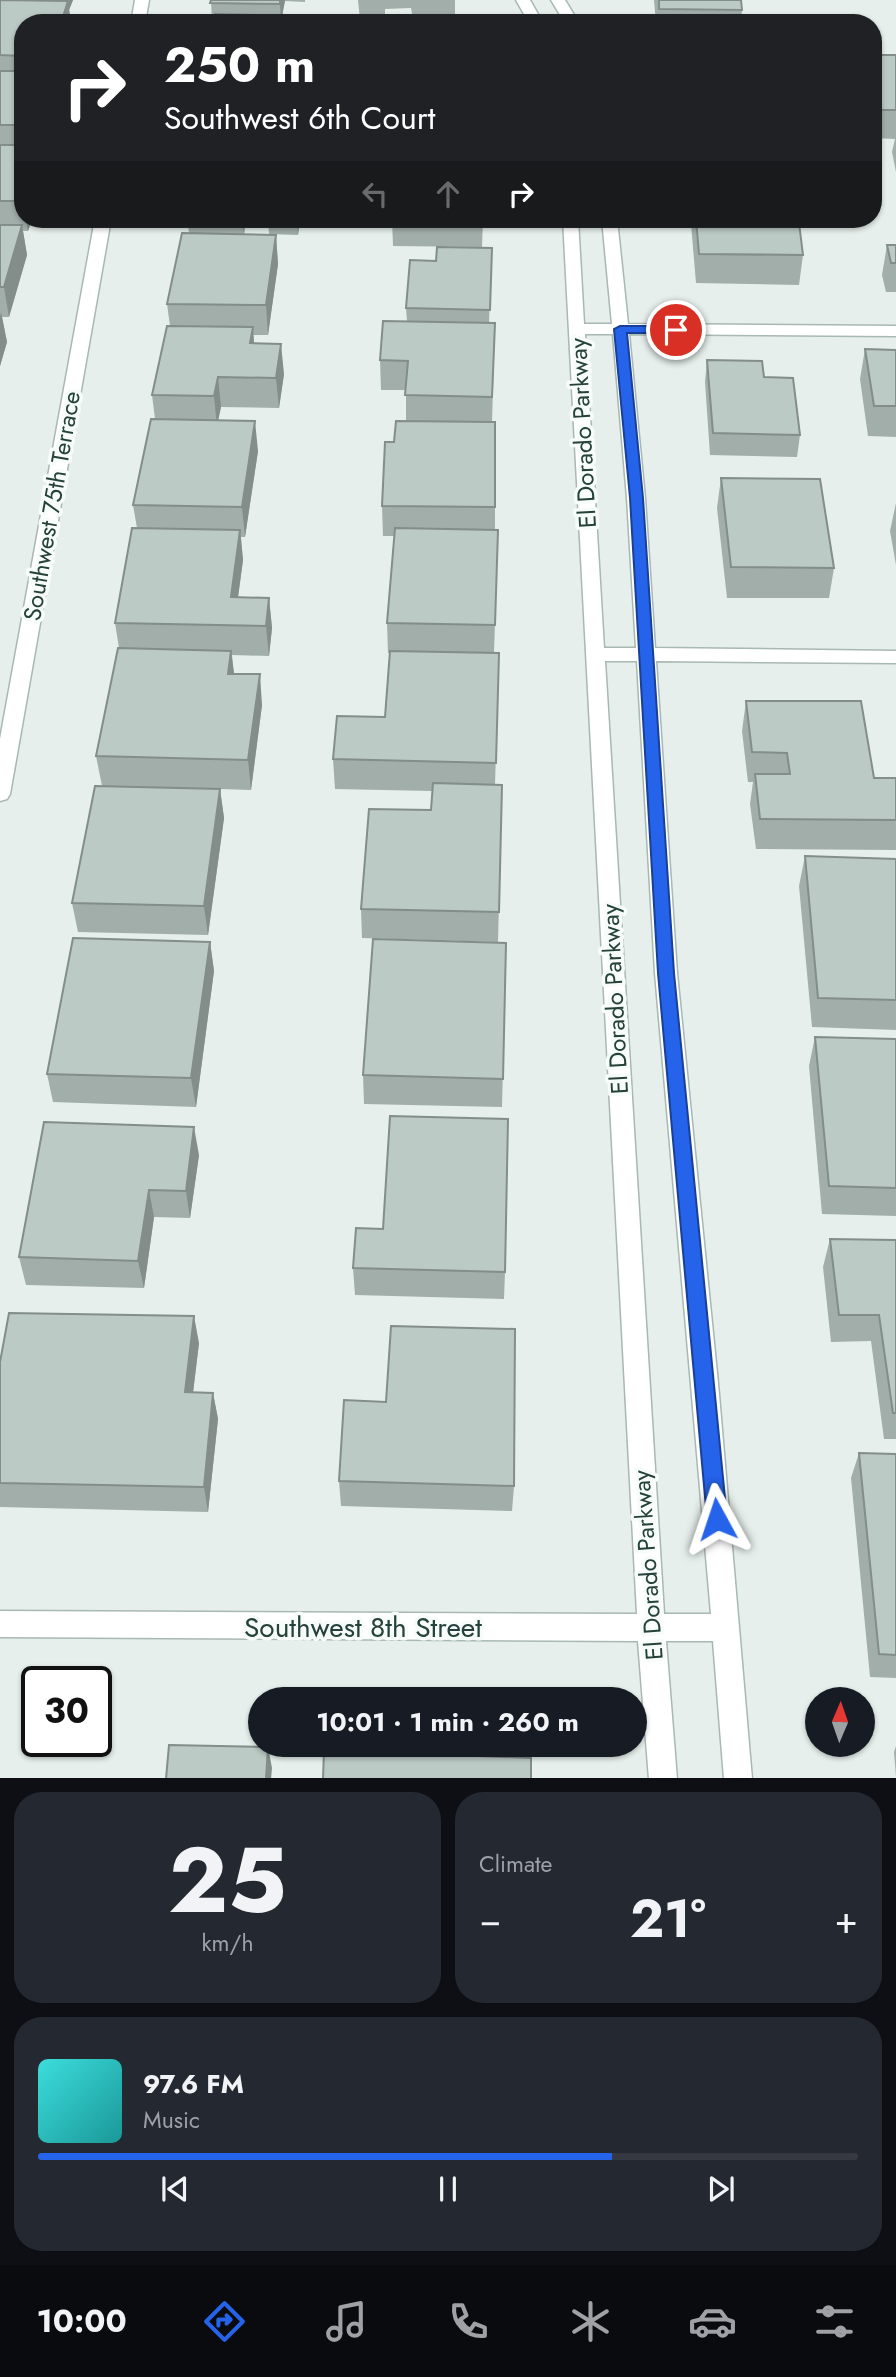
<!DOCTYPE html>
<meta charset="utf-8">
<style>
body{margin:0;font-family:Jost,sans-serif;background:#242831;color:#f1f3f6;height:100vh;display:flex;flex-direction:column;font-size:26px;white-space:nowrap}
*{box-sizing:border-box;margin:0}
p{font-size:23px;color:#9ea1a6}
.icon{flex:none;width:38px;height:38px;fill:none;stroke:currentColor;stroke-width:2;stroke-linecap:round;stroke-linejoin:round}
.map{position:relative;height:1778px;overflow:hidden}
.details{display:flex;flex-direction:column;gap:14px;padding:14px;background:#0d0f14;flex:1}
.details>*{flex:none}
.hud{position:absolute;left:14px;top:14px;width:868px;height:214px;border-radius:28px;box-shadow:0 2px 5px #0004;background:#202124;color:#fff;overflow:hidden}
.needle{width:46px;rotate:2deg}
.controls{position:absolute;left:805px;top:1687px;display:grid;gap:14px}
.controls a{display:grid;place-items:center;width:70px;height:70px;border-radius:50%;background:#171b24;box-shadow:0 2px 5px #0004;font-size:35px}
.speed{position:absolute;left:21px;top:1666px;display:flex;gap:14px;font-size:35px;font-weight:700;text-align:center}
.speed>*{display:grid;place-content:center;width:91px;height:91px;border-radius:50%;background:#171b24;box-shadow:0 2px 5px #0004;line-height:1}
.speed .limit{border:4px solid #111;border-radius:10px;background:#fff;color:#111}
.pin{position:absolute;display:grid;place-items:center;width:60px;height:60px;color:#fff;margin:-30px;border:4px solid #fff;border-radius:50%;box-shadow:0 2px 7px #0007}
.me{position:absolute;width:77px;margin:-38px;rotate:355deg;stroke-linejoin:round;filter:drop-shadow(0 0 5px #0008)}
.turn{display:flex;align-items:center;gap:24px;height:147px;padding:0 35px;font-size:32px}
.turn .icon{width:91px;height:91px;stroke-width:2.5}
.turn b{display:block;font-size:49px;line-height:60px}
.lanes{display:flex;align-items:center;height:66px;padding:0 35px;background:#0003;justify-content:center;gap:35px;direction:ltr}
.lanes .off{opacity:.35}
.big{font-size:52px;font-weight:700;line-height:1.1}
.details .tile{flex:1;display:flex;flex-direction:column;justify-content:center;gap:10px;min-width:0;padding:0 24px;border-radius:28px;background:#242831}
.details .dial{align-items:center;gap:0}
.dial b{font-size:91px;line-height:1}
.song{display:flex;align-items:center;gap:21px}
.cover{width:84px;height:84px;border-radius:10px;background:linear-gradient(135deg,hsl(180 70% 55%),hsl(180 70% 35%))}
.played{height:7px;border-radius:4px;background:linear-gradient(90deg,#2563eb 70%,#363941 70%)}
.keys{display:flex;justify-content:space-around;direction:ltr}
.heat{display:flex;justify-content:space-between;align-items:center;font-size:38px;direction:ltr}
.details .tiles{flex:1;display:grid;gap:14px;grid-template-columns:1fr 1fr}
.tile:last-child{grid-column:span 2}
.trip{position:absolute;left:248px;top:1687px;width:399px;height:70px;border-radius:35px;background:#171b24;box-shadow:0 2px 5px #0004;font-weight:700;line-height:70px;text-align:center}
.tab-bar{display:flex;height:112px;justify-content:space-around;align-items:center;background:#090b0e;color:#9ea1a6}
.tab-bar .icon{width:49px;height:49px}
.tab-bar .current{color:#2563eb}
.tab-bar b{font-size:32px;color:#f1f3f6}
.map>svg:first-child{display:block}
</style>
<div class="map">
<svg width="896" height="1779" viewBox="0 0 896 1779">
<rect width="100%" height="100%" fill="#e6efeb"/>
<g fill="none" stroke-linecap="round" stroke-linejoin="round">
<defs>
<path id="minor" d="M135,0H149L145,23H131Z
M516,0H530L543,23H529Z
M551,0H565L579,23H565Z
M95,219H111L10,794L7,799L0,801V739Z
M563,219H578L584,324H612L602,219H617L628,324L896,326V336L629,334L645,498L655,648L896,651V663L656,661L677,973L718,1383L752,1779H724L713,1641H666L677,1779H649L638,1641L0,1637V1611L637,1614ZM585,334H613L627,498L636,648H604ZM605,661H637L655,973L711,1614H664Z"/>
</defs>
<!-- minor casing -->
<use href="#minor" stroke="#a8b8b2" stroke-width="3"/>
<!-- minor -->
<use href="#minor" fill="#fff" fill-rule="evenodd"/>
</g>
<!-- wall -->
<path fill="#a1aea9" d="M0,0H73L69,10L71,23H23V219H32L28,231H23L27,255L9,317H2L7,342L0,366Z
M211,0H305V2L285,1L282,15L305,23H212Z
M358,0H455V18L413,19L411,8L385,9V19L360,20Z
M654,0H741L742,10L741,23H656Z
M873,55H896V172L892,152L895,139L873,138Z
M187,219H300L298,235L269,234L268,221H246L244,234L276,235L278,264L268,335H253L254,343L284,374L279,408L221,407L218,420L258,451L245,537H241L243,560L238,597L269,598L272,628L269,656L232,655L234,674L262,705L251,790L220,789L224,818L208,935L78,932L72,903L102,786L96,756L119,648L115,623L137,528L133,505L155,419L152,395L170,326L167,304L189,233Z
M392,219H483L482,247L393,246Z
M691,219H777L778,223L803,255L799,285L696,283L691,224Z
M887,245H896V292H886L882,275Z
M492,248L489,323H495L492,422L495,507V530H498L494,653H499L495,785H502L498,942L362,938L361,909L431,810L432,791L335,789L333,759L385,717L390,653H388L387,623L394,536H383L382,506L394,442L406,421V390H381L380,360L407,322L406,308L436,261Z
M865,349L896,350V437L868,436L860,379Z
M707,360L764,377L800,435L797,457L710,455L705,382Z
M721,478L834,568L829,598H727L717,508Z
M896,503V565L890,531Z
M746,701L874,778H896V850L756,849L750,804L753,782H748L742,731Z
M805,856L896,859V1030L812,1027L799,886Z
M210,942L214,971L196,1107L53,1102L47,1074Z
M506,943L502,1107L364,1104L363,1075Z
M815,1037L896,1039V1216L822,1214L809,1066Z
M199,1155L190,1218L154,1217L144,1288L26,1285L19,1257Z
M830,1239L896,1240V1439H884L871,1341L831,1342L823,1267Z
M353,1268L505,1272L504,1299L355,1295Z
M199,1343L193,1392L213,1393L218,1419L208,1512L0,1507V1362Z
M859,1453L896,1454V1678L870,1677L851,1478Z
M339,1481L514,1486L512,1511L341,1506Z
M896,1746V1777L894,1752Z"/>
<!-- shaded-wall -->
<path fill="#838d89" d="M68,0H73L69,10Z
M280,0H285L281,23L280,4Z
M68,1L71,23H61Z
M26,219H32L28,231Z
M242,219H245L244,235Z
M297,219H300L298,235Z
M22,225L27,255L9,317L4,287Z
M276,235L278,264L268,335L266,305Z
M1,312L7,342L0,366V317Z
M253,327L255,357L250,343Z
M281,344L284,374L279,408L276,378Z
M218,377L221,407L217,426L214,396Z
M255,421L258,451L245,537L242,507Z
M240,530L243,560L234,627L231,597Z
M269,598L272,628L269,656L266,626Z
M231,651L235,681L228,674Z
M260,674L262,705L251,790L248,760Z
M220,789L224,818L208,935L204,906Z
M210,942L214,971L196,1107L191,1078Z
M194,1127L199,1155L190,1218L186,1191Z
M149,1190L154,1217L144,1288L138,1261Z
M194,1316L199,1343L190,1418L185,1392Z
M213,1393L218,1419L208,1512L204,1487Z
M268,1747L272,1768L271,1779H266Z"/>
<!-- building -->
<path fill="#bbcac4" stroke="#838d89" stroke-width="2" d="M0,0L68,1L61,23H23V56L0,55Z
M211,0H280V4L210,3Z
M659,0H741L742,10L659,9Z
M215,14L304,16L303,23H213Z
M375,19L482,21L481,23H375Z
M873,55H896V110H877L873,91Z
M0,71H23V125H0Z
M0,145H23V201H0Z
M696,219H777L778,223H799L803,255L699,254Z
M0,225H22L4,287H0Z
M182,233L276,235L266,305L167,304Z
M887,245H896V263H891Z
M437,247L492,248L490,310L406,308L410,260L436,261Z
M383,321L495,323L492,397L405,395L408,361L380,360Z
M167,326L253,327L250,343L281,344L276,378L218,377L214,396L152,395Z
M865,349L896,350V406H874Z
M707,360L762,361L764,377L793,378L800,435L713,433Z
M151,419L255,421L242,507L133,505Z
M396,421L495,422V507L382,506L385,442H394Z
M721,478L820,479L834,568L731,567Z
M132,528L240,530L231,597L269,598L266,626L115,623Z
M395,528L498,530L495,625L387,623Z
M118,648L231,651L228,674H260L248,760L96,756Z
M390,651L499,653L496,763L333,759L337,716L385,717Z
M746,701H861L874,778H896V820L760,819L755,774H790L787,753L752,752Z
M433,783L502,785L499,912L361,909L369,809L431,810Z
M95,786L220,789L204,906L72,903Z
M805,856L896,859V1000L818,998Z
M73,938L210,942L191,1078L47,1074Z
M373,939L506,943L503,1079L363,1075Z
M815,1037L896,1039V1188L829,1186Z
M390,1116L508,1119L505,1272L353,1268L356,1228L383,1229Z
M44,1122L194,1127L186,1191L149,1190L138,1261L19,1257Z
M830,1239L896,1240V1413H893L879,1315H839Z
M9,1313L194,1316L185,1392L213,1393L204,1487L0,1483V1362Z
M391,1326L515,1329L514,1486L339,1481L344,1400L386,1402Z
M859,1453L896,1454V1655L879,1654Z
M169,1745L268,1747L266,1779H166Z
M324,1750L531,1758V1779H323Z"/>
<!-- route -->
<path fill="#2563eb" stroke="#184099" stroke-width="2" d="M620,326H676L682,330L676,333H627L643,498L674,973L727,1519L724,1526L717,1529L710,1526L707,1519L658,973L630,498L614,329Z"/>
<g text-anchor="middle" stroke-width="7" stroke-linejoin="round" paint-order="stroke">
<!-- street labels -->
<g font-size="24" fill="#24423a" stroke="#f7fbf9">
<text transform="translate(583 433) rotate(-93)" y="8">El Dorado Parkway</text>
<text transform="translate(52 506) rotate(-80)" y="8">Southwest 75th Terrace</text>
<text transform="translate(615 999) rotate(-93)" y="8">El Dorado Parkway</text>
<text transform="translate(648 1565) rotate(-94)" y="8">El Dorado Parkway</text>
</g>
<!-- near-street labels -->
<g font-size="28" fill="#24423a" stroke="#f7fbf9">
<text x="363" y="1637">Southwest 8th Street</text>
</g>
</g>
</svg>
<div class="controls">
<a><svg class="needle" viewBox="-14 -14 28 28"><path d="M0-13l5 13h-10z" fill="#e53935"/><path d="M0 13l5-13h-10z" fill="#9ea1a6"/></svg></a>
</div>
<div class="speed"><div class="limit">30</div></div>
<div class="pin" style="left:676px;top:330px;background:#d93025"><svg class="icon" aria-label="arrive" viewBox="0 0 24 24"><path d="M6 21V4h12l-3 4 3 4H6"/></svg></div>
<svg class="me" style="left:717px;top:1519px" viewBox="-20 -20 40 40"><path d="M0-17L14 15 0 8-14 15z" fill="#2563eb" stroke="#fff" stroke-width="4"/></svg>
<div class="trip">10:01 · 1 min · 260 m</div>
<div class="hud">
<div class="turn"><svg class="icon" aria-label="right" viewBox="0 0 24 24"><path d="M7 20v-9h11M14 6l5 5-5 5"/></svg><div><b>250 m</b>Southwest 6th Court</div></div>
<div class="lanes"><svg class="icon off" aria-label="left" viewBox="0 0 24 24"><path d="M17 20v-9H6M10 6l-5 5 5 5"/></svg><svg class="icon off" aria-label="ahead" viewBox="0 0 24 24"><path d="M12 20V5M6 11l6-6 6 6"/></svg><svg class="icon" aria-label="right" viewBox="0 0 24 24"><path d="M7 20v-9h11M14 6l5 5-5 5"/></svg></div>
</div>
</div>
<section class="details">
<div class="tiles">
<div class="tile dial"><b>25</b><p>km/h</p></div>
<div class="tile"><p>Climate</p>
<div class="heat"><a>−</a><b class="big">21°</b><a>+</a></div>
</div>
<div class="tile">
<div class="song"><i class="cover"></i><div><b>97.6 FM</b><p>Music</p></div></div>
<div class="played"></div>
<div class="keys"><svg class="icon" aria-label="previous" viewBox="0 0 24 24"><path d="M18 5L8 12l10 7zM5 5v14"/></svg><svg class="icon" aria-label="pause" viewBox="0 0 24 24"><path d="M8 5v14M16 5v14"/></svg><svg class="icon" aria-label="next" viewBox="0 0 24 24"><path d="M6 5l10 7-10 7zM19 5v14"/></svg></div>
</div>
</div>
</section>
<nav class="tab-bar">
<b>10:00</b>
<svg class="icon current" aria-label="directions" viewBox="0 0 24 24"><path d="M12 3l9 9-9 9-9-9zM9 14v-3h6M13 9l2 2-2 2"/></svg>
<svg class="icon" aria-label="music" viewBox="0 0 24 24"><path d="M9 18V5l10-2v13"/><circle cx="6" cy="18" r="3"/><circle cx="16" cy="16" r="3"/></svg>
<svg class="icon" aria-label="phone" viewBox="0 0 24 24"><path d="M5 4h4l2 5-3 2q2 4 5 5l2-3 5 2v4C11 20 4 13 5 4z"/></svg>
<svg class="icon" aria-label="climate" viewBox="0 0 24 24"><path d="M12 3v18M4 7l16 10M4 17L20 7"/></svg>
<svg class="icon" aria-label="car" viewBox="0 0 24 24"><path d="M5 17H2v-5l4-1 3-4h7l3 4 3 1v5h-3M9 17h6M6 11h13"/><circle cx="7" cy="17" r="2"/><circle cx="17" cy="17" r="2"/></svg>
<svg class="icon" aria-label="filters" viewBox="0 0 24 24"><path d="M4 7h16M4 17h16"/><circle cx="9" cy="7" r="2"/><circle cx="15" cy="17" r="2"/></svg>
</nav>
